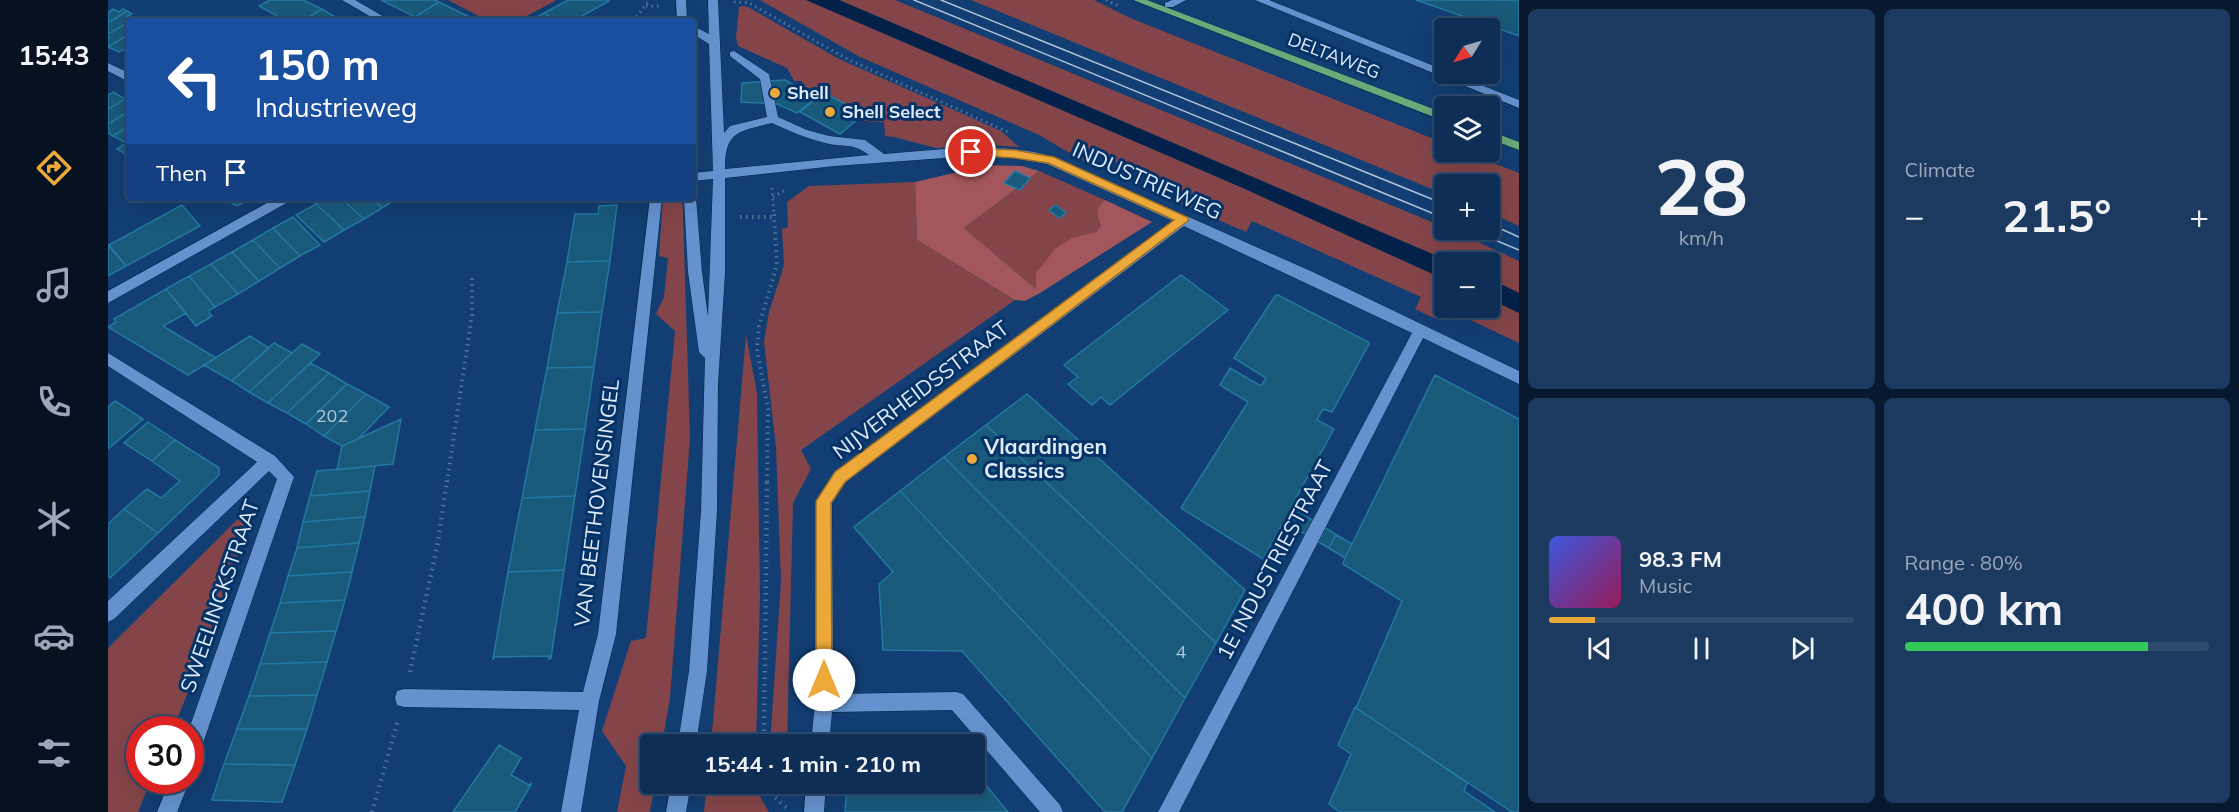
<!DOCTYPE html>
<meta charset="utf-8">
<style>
body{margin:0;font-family:Mulish,sans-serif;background:#1c3a60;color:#f1f3f6;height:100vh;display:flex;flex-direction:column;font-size:22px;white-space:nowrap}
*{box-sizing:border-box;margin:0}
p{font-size:20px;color:#9ba8b9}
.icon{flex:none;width:33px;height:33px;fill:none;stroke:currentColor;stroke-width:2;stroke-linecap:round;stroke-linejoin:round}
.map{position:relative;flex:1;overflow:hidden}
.drawer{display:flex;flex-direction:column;gap:9px;padding:9px;background:#08192f;width:720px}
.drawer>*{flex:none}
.guide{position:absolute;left:18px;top:18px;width:570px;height:183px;border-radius:6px;box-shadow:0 6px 24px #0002,0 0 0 2px #2e4a6c;background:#1a4fa0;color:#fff;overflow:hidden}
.needle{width:39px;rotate:233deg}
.fabs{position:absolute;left:1326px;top:18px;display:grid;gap:12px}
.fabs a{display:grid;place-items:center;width:66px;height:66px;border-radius:6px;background:#0e2e56;box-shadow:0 6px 24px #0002,0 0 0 2px #2e4a6c;font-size:30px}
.speed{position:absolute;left:18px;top:716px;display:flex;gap:12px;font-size:30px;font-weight:700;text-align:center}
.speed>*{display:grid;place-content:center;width:78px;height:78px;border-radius:50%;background:#0e2e56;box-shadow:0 6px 24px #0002,0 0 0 2px #2e4a6c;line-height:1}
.speed .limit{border:9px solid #d22;background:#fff;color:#111}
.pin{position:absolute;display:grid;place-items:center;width:51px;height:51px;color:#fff;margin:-26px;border:3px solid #fff;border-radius:50%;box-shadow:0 2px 6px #0007}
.me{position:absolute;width:66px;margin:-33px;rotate:0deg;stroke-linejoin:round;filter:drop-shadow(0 0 4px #0008)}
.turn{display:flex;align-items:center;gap:21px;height:126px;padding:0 30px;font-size:27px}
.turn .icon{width:78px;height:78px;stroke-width:2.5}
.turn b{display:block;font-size:42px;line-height:51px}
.then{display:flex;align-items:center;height:57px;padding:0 30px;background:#0003;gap:12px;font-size:22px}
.big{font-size:45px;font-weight:700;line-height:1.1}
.drawer .tile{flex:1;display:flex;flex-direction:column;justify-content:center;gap:9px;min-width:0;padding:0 21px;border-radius:9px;background:#1c3a60}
.drawer .dial{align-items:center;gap:0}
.dial b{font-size:78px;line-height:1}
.song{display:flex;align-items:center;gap:18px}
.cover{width:72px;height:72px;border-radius:9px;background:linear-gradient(135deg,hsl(230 70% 55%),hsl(330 70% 35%))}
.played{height:6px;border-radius:3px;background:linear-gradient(90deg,#eca93a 15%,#2e4a6c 15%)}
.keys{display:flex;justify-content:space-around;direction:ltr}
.heat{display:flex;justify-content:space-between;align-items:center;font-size:33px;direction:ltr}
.charge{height:9px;border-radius:4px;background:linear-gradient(90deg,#34c759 80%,#2e4a6c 0)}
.drawer .tiles{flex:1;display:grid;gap:9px;grid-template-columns:repeat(2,1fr)}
.trip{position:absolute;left:532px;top:734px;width:345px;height:60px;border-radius:6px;background:#0e2e56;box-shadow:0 6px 24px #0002,0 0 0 2px #2e4a6c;font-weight:700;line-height:60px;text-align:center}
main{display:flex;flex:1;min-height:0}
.dock{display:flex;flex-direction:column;width:108px;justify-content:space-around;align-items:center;background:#061222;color:#9ba8b9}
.dock .icon{width:42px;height:42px}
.dock .selected{color:#eca93a}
.dock b{font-size:27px;color:#f1f3f6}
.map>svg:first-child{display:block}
</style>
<main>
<nav class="dock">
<b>15:43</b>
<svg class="icon selected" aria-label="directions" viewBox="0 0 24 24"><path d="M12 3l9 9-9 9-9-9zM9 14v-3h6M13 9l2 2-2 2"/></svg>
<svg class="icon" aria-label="music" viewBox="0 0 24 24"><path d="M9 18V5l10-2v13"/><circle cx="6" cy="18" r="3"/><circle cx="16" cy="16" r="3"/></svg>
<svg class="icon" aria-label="phone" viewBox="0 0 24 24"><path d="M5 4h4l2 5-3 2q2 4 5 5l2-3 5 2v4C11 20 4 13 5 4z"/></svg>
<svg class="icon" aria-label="climate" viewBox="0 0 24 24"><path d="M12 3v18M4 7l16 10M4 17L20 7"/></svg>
<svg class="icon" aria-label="car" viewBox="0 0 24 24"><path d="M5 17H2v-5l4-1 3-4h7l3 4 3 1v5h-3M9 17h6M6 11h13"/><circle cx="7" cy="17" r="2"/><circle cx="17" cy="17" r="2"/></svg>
<svg class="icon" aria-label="filters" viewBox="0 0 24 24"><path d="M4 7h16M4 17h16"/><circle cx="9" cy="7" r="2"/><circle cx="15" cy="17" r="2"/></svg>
</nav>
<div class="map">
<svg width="1411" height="812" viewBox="0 0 1411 812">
<rect width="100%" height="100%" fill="#123e73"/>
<!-- green -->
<path fill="#84454a" d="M340,0H447V1L409,21H380Z
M652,0H698L1135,188L1336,279V307H1334L1328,319L1307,309L1313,297L1144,221L1138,232L1067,201L1073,190L986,153L979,163L931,135L752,57Z
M731,0H787L1336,227V230L1355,235L1411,261V293L1382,279V262H1343Z
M863,0H986L1022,18L1336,143V152H1358L1411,173V226L1382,213V184H1336V194Z
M634,6L640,7L731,59L893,131L911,147L881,145L828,148L786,137L777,136L776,122L752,121L749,119L755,114L717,92L695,90L694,81H686L679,68L630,46L628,38L631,7Z
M931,171L997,200C987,210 988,213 993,226L988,232L979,235L928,289L856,228Z
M807,182L809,240L907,300L693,450L703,469L685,503L679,744H662L673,582L668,447L656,342L661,312L676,265L674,229L680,227L679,202L701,186Z
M555,198H574L575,215L582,438L562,698L554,744H543V783H547L542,812H509L518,766L494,731L523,641L538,638L567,331L548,314L556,297L560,258L551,256Z
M1382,299L1411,313V343L1337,308H1382Z
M638,335L649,393L652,597L648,744H603Z
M132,517L141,522L103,636L65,729H32V780H43L30,812H0V648Z
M599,783H648L647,788L661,812H596Z"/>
<!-- forest -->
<path fill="#a3575d" d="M880,165L914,166L931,171L856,228L928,289V273L948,248L964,238L988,232L993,226C988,213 987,209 997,200L1044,222L932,293L917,301L907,300L809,240L807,182Z"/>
<!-- water -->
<path fill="#042249" d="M698,0H731L1343,262H1336V279L1135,188Z
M1382,279L1411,293V313L1382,299Z"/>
<!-- building -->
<path fill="#19597a" stroke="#2379a4" stroke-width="1.5" d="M162,0H195L214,9L194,21H178L151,6Z
M273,0H327L331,2L307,17Z
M499,0L501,1L465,21H449L436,13L460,0Z
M1308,0H1411V36Z
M331,2L368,20L314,21L307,17Z
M5,9L11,12L15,9L19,11L0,23V12Z
M214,9L229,18L235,21H194Z
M19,11L24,14L19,16L26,19L0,34V23Z
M436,13L449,21H421Z
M21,22V34L0,47V34Z
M21,34V47L11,52L0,47Z
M677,80L709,97L689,113L669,104L633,102L634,83Z
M5,92L17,99L0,109V95Z
M717,92L718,94L756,114L732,134L692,112Z
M17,99L21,101V111L0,124V109Z
M21,111V126L5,136L0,133V124Z
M21,126V141L18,143L5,136Z
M21,141V156L9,149Z
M907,171L922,178L912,190L896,183Z
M115,198H143L129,206Z
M218,198H233L256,219L236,230L208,204Z
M233,198H264L274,208L256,219Z
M264,198H290L274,208Z
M208,204L236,230L216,242L188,215Z
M74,205L92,226L18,266L1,245Z
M509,205L502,261L459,262L467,214H490L491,206Z
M948,205L958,213L951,218L941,210Z
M185,217L212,245L192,256L165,228Z
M165,228L192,256L172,268L145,240Z
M145,240L172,268L151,281L124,252Z
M0,245L18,266L0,276Z
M124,252L151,281L130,294L103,264Z
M502,261L494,312L449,313L459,262Z
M103,264L130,294L107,307L81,276Z
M1073,275L1120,310L1002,405L993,397L984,405L960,384L970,377L956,365Z
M81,276L107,307L100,311L104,316L88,326L58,289Z
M58,289L78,313L55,326L108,358L80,375L0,327L8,322L6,319Z
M1170,295L1260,342L1261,344L1224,412L1215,409L1209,420L1226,429L1183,507L1244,544L1237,558L1176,521L1155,559L1073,508L1140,402L1112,385L1122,368L1153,386L1158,378L1126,358L1167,296Z
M494,312L486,367L439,368L449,313Z
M142,336L161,348L124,381L96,365Z
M166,343L184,353L141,392L124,381Z
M194,344L212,354L160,403L141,392Z
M202,363L221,373L179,413L160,403Z
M486,367L477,429L427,430L439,368Z
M221,373L239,384L198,424L179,413Z
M1327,375L1411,419V812H1404L1248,708L1294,601L1235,564L1237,558L1221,548L1228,535L1244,544Z
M239,384L258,394L216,436L198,424Z
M258,394L281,407L250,439L234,446L216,436Z
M919,394L1137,590L1108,643L878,425Z
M7,401L35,419L0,449V407Z
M293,419L285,464L229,470L234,446Z
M40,422L67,440L44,461L16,443Z
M878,425L1108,643L1077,698L836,457Z
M477,429L467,496L414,498L427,430Z
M67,440L111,468V475L50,533L16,509L39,489L53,498L72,481L44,461Z
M836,457L1077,698L1044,758L792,491Z
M267,466L262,491L202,496L209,471Z
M262,491L257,517L195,522L202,496Z
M792,491L1044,758L1014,812H997L854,651L775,650L771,584L785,572L746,527Z
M467,496L456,570L400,572L414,498Z
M16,509L50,533L2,578L0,576V524Z
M257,517L251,543L189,548L195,522Z
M251,543L244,572L180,576L189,548Z
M456,570L443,658L441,659L442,656L387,657L385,659L400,572Z
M244,572L237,600L172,603L180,576Z
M237,600L228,631L162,633L172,603Z
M228,631L219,662L152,664L162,633Z
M219,662L209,695L141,696L152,664Z
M209,695L199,729H129L141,696Z
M1247,707L1359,783L1356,791L1387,812H1232L1221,804L1243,754L1230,745Z
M129,729H199L187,765L116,764Z
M391,745L413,758L403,775L421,785L424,783L407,812H345Z
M116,764L187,765L174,802L104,800Z
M867,778L873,779L900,812H737L739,783H867Z"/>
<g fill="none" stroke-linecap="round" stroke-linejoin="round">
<defs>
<path id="minor" d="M234,0H247L283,21H270Z
M568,0H578L579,21H569Z
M600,0H610L616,133L622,126L659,117L652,79L622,56V52L626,51L661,74L670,117L699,130L721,136L757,140L776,154C832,150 891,141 946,157L1207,273L1411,371V384L1315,338L1071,812H1050L1304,333L1076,226L738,482L724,503L725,694L848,692L855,694L952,805L955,812H932L844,710L724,712L721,744H703L707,703L708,501L726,472L1065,221L939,164L907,158L863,156L727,166L617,178V273L610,384L609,511L599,671L588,744H570L581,671L593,511L597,358L591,352L580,272L576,198H585V194L588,198L594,272L600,317L605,179L585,181V173L605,171L601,44L585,34V26L601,34ZM664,123C681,131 698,138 717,143C736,148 744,142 761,155L617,169C617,130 631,132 664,123Z
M1064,0H1078L1065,7H1057V3Z
M1147,0H1161L1336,70V74H1345L1411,100V108Z
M0,63L21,73V82L0,71Z
M168,198H184L182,201L0,303V291Z
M542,198H554L508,634L491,701L473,812H453L471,710L296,707L289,705L287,698L289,691L296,689L475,692L490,634Z
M0,353L167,456L186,477L92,752L89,759L82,761V729H81L169,479L161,471L6,619L0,622V601L149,462L0,366Z
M62,780H82L69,812H49Z
M563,783H583L578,812H558Z
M698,783H718L716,812H696Z"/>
<path id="major" d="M1025,0H1039L1336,113V121Z
M1382,131L1411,142V150L1382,139Z"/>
</defs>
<!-- minor casing -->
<use href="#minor" stroke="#04244c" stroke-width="1"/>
<!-- major casing -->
<use href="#major" stroke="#04244c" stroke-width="1"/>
<!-- path-far2 -->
<path stroke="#51739c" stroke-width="3" stroke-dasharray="1.5 4" stroke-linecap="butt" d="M998,0L1011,6
M626,2L641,3L739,59L902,133
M538,6H553
M525,21L542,0
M664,188L666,215
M665,197L679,189"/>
<!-- path-far1 -->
<path stroke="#51739c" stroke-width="4" stroke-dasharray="1.5 4.5" stroke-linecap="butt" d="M632,217H665
M339,482L364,315V278
M659,482L660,409L649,349L651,326L669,265L666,214"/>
<!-- path -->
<path stroke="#51739c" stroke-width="4.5" stroke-dasharray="1.5 5" stroke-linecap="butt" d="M302,672L330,542L339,480
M656,744L659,480
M656,783V787L680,809
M264,812L290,720"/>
<!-- minor -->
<use href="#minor" fill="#6592ce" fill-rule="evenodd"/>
<!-- major -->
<use href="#major" fill="#6aa979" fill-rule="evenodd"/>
<!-- tram -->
<path stroke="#b1c3d9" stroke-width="1.5" d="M806,0L1336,218
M833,0L1336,204
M1382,224L1411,237
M1363,230L1411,250"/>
</g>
<!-- route -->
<path fill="#eca93a" stroke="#996e26" stroke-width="1.5" d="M863,148L907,150L946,157L1079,217L1081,220L737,482L723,503L724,680L722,686L716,689L710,686L708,680V501L727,472L1066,220L940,163L907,158L860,155L858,152Z"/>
<!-- markers -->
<g fill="#eca93a" stroke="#053367" stroke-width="2">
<circle cx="667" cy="93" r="6"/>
<circle cx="722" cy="112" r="6"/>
<circle cx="864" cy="459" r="6"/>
</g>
<g text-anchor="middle" stroke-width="6" stroke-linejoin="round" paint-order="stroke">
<!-- far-street labels -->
<g font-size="18" fill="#e1ebf8" stroke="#053367">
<text transform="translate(1226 56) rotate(21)" y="6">DELTAWEG</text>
</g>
<!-- far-poi labels -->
<g font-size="18" font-weight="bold" fill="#e1ebf8" stroke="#053367" text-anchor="start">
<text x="679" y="99">Shell</text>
<text x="734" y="118">Shell Select</text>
</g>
<!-- number labels -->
<g font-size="18" fill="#afc6d8">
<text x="224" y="422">202</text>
<text x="1073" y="658">4</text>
</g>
<!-- street labels -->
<g font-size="21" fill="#e1ebf8" stroke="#053367">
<text transform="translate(1039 181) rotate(24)" y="7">INDUSTRIEWEG</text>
<text transform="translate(813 390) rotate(-37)" y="7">NIJVERHEIDSSTRAAT</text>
<text transform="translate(489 503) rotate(-83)" y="7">VAN BEETHOVENSINGEL</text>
<text transform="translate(1167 560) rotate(-62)" y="7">1E INDUSTRIESTRAAT</text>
<text transform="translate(112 596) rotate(-71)" y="7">SWEELINCKSTRAAT</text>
</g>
<!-- poi labels -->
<g font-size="21" font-weight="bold" fill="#e1ebf8" stroke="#053367" text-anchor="start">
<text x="876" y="454">Vlaardingen<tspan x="876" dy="24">Classics</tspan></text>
</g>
</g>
</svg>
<div class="fabs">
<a><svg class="needle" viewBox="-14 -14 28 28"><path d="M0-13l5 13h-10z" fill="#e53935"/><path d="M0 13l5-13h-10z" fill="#9ba8b9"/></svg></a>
<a><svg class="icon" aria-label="layers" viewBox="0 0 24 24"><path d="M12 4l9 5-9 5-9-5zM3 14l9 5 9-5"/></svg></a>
<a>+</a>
<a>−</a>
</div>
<div class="speed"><div class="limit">30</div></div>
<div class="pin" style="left:863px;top:152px;background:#d93025"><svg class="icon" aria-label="arrive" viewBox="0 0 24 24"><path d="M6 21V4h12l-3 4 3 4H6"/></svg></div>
<svg class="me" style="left:716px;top:680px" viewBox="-20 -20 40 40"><circle r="19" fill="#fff"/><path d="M0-13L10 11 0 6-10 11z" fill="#eca93a"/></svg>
<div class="trip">15:44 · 1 min · 210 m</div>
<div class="guide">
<div class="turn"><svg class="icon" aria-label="left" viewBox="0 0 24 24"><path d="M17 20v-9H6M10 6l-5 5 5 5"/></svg><div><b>150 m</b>Industrieweg</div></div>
<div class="then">Then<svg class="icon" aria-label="arrive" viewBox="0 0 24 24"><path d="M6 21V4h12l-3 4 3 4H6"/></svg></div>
</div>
</div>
<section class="drawer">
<div class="tiles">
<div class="tile dial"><b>28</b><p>km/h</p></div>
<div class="tile"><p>Climate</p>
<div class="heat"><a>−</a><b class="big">21.5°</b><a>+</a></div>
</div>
<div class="tile">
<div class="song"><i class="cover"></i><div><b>98.3 FM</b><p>Music</p></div></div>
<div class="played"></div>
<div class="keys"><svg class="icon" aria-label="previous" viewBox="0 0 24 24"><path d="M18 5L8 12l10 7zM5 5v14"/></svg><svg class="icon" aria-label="pause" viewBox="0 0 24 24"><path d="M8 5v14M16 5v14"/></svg><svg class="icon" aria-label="next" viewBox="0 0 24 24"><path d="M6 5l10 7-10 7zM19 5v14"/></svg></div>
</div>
<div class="tile"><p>Range · 80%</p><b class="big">400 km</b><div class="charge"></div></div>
</div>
</section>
</main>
